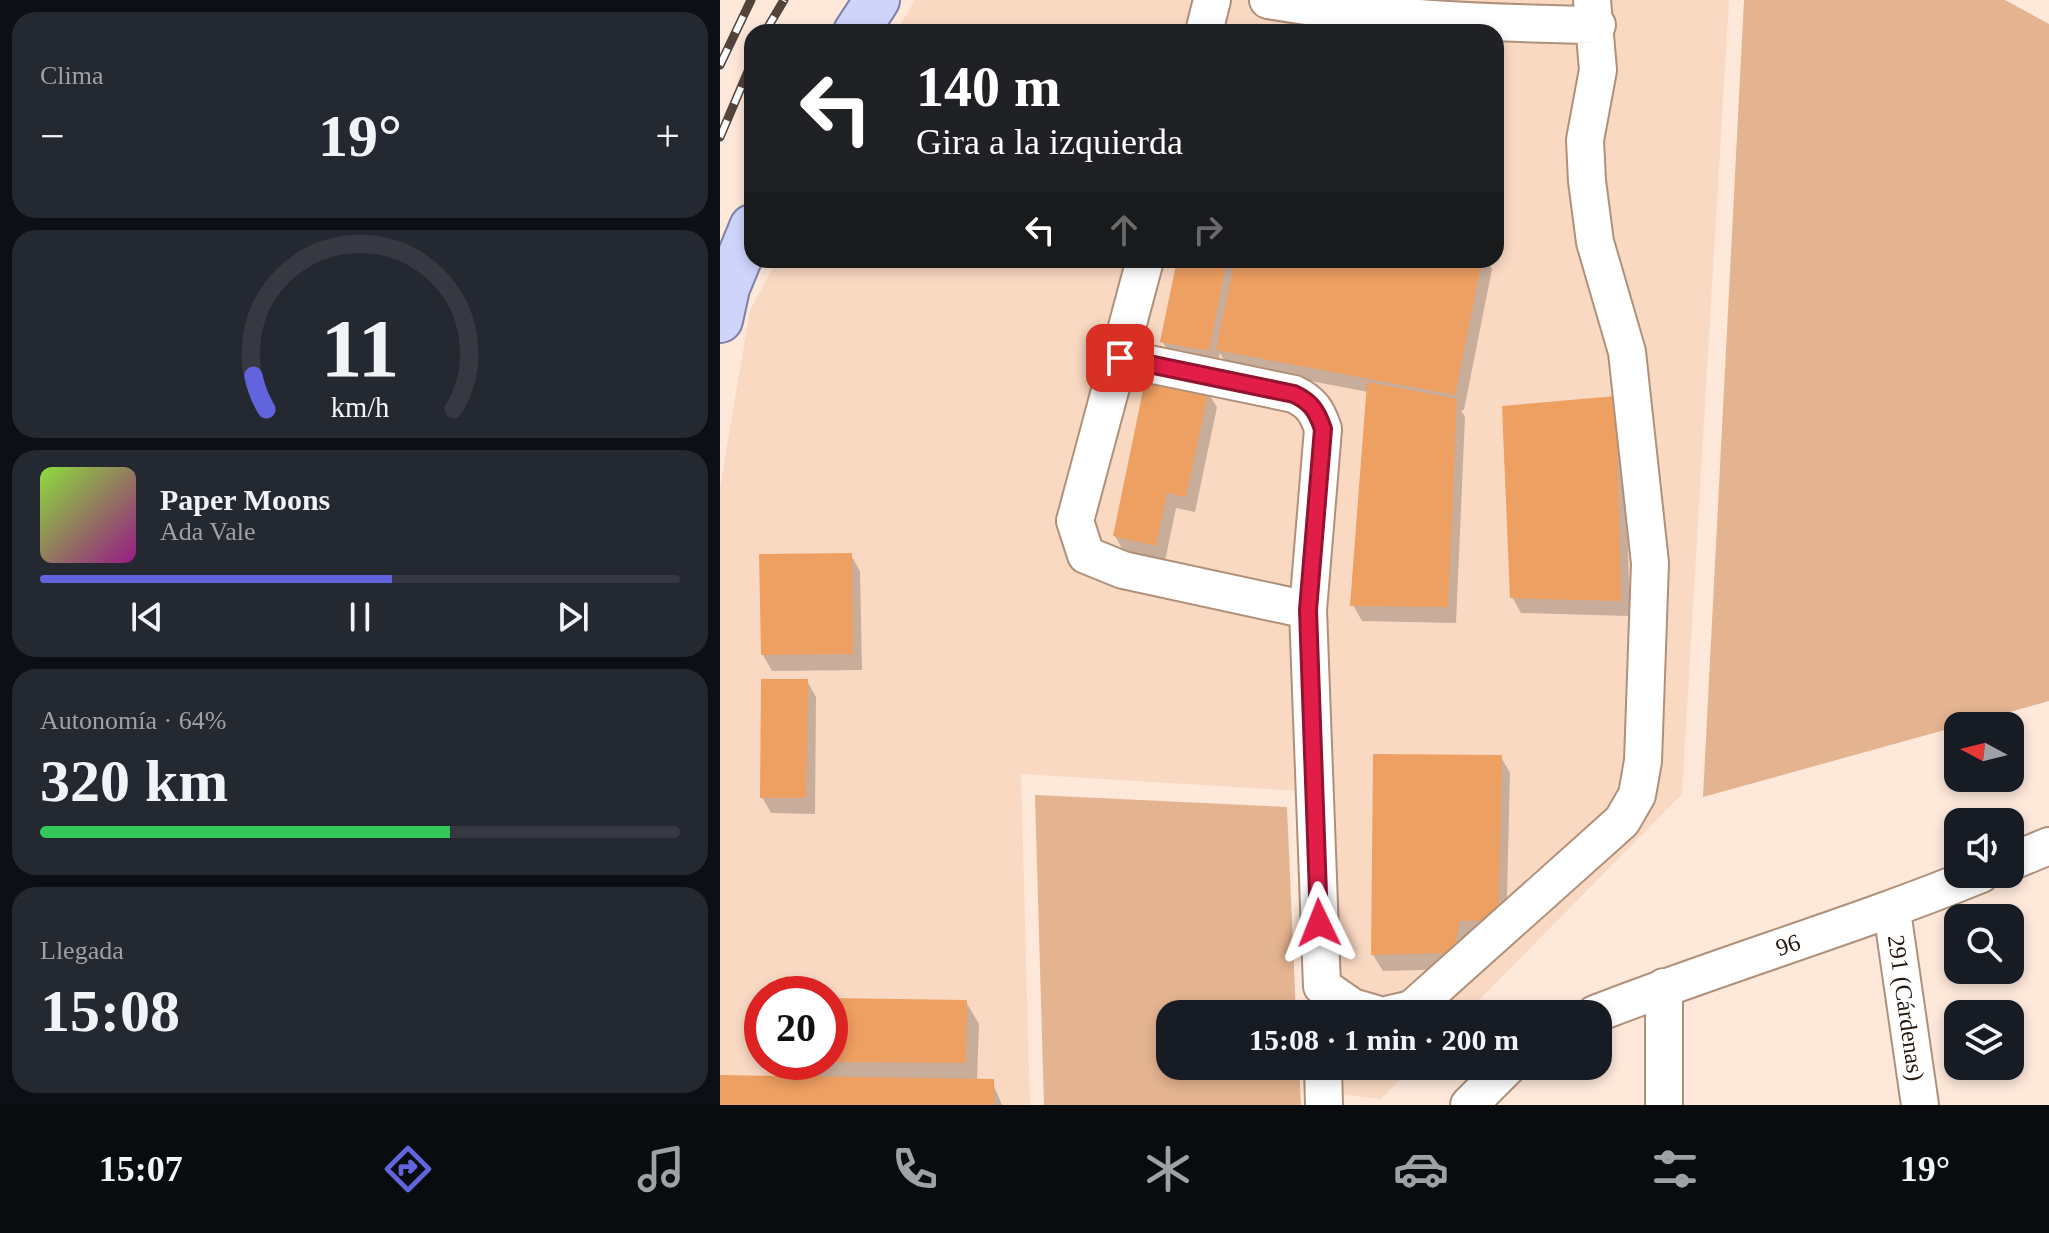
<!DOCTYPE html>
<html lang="es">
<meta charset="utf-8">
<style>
body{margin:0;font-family:Georgia,serif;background:#242831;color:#f1f3f6;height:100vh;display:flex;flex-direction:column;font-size:30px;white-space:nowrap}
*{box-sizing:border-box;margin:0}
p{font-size:26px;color:#9ea1a6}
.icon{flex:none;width:44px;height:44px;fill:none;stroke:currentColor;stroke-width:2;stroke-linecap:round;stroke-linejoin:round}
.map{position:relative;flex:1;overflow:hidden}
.panel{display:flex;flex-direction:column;gap:12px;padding:12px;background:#0d0f14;width:720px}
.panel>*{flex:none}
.hud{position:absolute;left:24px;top:24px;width:760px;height:244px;border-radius:24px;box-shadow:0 4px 12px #0003;background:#202124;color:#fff;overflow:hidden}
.needle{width:52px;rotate:277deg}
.buttons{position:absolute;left:1224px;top:712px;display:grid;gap:16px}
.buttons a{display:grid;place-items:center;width:80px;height:80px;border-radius:16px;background:#171b24;box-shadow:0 4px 12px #0003;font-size:40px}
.speed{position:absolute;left:24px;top:976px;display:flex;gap:16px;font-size:40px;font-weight:700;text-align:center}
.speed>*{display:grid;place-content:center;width:104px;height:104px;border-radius:50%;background:#171b24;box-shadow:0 4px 12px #0003;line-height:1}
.speed .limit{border:12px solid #d22;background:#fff;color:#111}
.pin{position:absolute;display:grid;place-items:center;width:68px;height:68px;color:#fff;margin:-34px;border-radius:16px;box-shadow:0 4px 12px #0006}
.me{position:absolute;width:88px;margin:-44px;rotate:358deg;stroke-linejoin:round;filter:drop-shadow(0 0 6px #0008)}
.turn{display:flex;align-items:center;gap:28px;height:168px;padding:0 40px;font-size:36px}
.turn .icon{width:104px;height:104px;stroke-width:2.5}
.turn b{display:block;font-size:56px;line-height:68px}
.lanes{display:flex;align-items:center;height:76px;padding:0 40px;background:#0003;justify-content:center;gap:40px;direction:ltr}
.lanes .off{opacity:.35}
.big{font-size:60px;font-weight:700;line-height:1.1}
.panel .card{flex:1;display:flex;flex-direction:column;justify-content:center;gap:12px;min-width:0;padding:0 28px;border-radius:24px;background:#242831}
.panel .dial{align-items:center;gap:0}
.dial svg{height:208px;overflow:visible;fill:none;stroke:#363941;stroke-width:7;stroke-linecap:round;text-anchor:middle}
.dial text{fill:#f1f3f6;stroke:none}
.song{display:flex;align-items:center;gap:24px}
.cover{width:96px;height:96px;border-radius:12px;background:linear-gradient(135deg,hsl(90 70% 55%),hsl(310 70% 35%))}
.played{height:8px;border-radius:4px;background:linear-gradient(90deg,#6264dd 55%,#363941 55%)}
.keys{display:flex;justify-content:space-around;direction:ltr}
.heat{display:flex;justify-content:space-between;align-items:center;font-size:44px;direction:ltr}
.charge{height:12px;border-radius:6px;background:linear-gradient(90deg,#34c759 64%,#363941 0)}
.trip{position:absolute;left:436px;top:1000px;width:456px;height:80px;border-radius:24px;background:#171b24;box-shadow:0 4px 12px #0003;font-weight:700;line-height:80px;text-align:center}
.tabs{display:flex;height:128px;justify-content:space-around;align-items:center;background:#090b0e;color:#9ea1a6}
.tabs .icon{width:56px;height:56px}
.tabs .on{color:#6264dd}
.tabs b{font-size:36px;color:#f1f3f6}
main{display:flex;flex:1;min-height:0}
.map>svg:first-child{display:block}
</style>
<main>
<section class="panel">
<div class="card"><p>Clima</p>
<div class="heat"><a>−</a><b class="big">19°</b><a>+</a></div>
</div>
<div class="card dial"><svg viewBox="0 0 100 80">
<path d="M14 69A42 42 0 1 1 86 69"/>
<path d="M14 69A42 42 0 0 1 9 56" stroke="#6264dd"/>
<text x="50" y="56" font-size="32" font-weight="700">11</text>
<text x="50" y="72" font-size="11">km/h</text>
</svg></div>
<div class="card">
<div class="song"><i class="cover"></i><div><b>Paper Moons</b><p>Ada Vale</p></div></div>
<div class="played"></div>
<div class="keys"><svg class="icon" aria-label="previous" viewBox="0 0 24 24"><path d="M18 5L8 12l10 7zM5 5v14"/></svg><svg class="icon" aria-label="pause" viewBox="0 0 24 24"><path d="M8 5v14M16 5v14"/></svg><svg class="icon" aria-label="next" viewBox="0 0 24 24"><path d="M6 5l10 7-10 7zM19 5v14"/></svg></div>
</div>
<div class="card"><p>Autonomía · 64%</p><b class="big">320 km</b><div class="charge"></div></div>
<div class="card"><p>Llegada</p><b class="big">15:08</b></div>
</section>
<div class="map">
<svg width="1329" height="1105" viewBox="0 0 1329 1105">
<rect width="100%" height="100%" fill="#fde8da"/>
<!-- built -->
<path fill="#fad9c2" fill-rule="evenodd" d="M195,0H1009L962,794L745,1014H589L581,791L301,774L310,1105H0V487L30,310L57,260H776V32H176ZM42,994H110V1062H42Z
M591,1066H693L661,1099L592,1091Z"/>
<!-- green -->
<path fill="#e4b390" d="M1024,0H1285L1329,24V701L983,797Z
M315,795L567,807L576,1014H450V1066H579L581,1105H324Z"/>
<!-- shadow -->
<path fill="#0003" d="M459,260H766L772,269L744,410H741L745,417L736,623L642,621L633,605L648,392L507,365L500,353L497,366L452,357L442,341Z
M487,391L497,407L475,512L456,508L445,561L404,552L395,536Z
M784,408L904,414L910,616L801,613L792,597Z
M131,555L140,571L142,670L52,671L43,655Z
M87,681L96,697L95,814L51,813L42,797Z
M781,757L790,773L786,936L741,969L663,971L653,955Z
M110,1000L246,1002L259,1024L257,1081H272L282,1105H1L0,1077L64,1078L55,1062H110Z"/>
<!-- building -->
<path fill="#ee9f62" d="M457,260H507L489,351L440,342Z
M515,260H762L735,395L496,350Z
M426,376L489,389L466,497L447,493L436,546L393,536Z
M647,382L737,399L728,607L630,606Z
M896,396L901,601L790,598L782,406Z
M132,553L133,654L41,655L39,554Z
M41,679H88L86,798H40Z
M653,754L782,755L778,920L740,921L733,953L651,955Z
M110,998L247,1000L246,1063L110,1062Z
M0,1075L274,1079V1105H0Z"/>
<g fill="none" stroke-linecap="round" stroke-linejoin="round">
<defs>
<path id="minor" d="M548,0C656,19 767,23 877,25
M484,32L492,0
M425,260L355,521L366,555L403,570L588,610L602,986L632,1007L656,1014
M400,358L574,394C591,402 597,411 603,429L588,610
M1290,862L1329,846
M1172,911L1200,1105
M944,987V1105
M670,1014L692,1009L902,821L917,795L923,761L930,563L907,352L875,242L867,181L865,140L878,70L872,0
M875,1014C1003,964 1134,926 1261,874
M603,1066L604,1105
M749,1105L788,1066"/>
<path id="major" d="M136,32L157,0
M0,320L7,288L32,227"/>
</defs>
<!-- minor casing -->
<use href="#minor" stroke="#b09079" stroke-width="40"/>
<!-- major casing -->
<use href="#major" stroke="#7e80a6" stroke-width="48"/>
<!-- minor -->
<use href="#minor" stroke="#fff" stroke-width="36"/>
<!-- major -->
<use href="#major" stroke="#cfd4fb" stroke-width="44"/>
<defs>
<path id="rail" d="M45,32L64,0
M0,65L31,0
M0,137L32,62"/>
</defs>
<!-- rail casing -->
<use href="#rail" stroke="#52443a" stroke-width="9"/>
<!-- rail -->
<use href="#rail" stroke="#fff" stroke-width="6" stroke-dasharray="18" stroke-linecap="butt"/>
</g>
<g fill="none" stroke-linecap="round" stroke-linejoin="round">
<defs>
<path id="route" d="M400,358L574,394C591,402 597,411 603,429L588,610L599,923"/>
</defs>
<!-- route casing -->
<use href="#route" stroke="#92132f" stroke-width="20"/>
<!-- route -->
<use href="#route" stroke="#e11d48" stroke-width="14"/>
</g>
<g text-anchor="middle" stroke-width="7" stroke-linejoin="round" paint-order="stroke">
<!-- street labels -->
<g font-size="24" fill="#24180f" stroke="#fff">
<text transform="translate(1068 945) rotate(-18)" y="8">96</text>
<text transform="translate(1186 1008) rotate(82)" y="8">291 (Cárdenas)</text>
</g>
</g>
</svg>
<div class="buttons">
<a><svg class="needle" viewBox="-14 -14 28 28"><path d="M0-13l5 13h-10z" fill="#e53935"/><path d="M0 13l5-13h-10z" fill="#9ea1a6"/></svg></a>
<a><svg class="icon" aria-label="sound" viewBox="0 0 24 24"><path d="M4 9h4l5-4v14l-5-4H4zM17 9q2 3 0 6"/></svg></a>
<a><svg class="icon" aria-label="search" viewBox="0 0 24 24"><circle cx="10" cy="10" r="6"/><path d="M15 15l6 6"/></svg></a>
<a><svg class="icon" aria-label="layers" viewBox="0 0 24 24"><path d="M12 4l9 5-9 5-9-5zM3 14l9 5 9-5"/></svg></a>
</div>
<div class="speed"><div class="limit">20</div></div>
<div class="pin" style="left:400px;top:358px;background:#d93025"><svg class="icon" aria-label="arrive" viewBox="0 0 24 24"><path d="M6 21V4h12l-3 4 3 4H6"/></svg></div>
<svg class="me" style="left:599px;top:923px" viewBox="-20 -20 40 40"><path d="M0-17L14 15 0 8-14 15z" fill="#e11d48" stroke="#fff" stroke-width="4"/></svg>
<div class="trip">15:08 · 1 min · 200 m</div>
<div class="hud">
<div class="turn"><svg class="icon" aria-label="left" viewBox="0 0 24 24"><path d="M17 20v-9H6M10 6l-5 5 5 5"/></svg><div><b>140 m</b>Gira a la izquierda</div></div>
<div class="lanes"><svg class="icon" aria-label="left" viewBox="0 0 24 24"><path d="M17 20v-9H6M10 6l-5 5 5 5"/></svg><svg class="icon off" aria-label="ahead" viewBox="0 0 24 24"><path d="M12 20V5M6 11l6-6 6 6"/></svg><svg class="icon off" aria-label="right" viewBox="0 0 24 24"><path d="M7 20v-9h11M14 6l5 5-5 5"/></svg></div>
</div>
</div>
</main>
<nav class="tabs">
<b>15:07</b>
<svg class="icon on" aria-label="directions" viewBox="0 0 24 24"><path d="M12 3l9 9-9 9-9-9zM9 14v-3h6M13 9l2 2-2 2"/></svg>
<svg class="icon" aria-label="music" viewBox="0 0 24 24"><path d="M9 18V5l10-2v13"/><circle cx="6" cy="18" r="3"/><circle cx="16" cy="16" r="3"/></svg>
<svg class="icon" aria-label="phone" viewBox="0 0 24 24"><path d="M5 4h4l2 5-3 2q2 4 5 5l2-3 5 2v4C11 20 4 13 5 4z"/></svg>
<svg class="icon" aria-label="climate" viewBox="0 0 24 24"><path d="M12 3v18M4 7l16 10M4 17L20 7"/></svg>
<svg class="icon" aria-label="car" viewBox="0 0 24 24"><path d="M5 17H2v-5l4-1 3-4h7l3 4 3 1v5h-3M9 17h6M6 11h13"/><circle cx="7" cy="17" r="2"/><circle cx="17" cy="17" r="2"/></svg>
<svg class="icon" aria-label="filters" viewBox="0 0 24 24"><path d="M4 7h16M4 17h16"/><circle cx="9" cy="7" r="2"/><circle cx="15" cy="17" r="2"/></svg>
<b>19°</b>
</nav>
